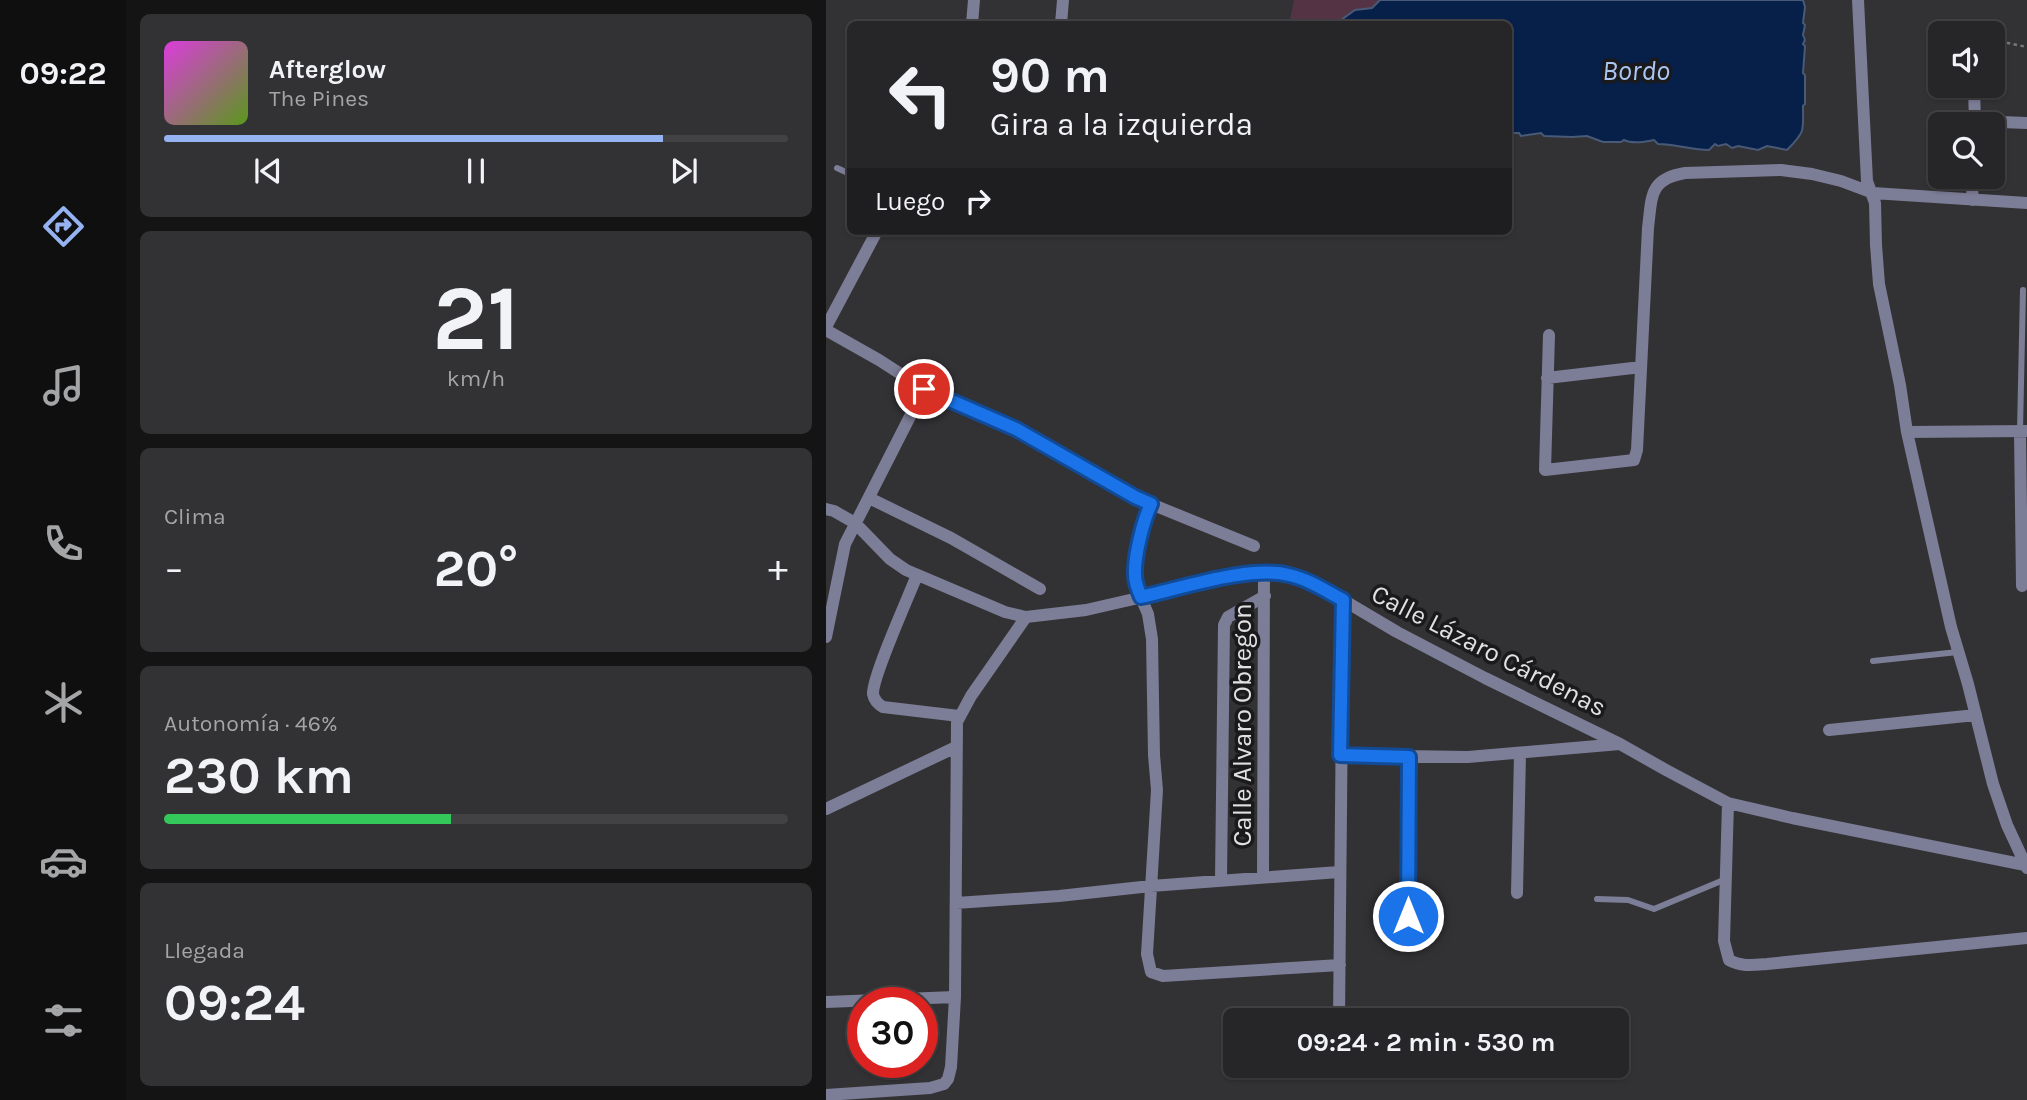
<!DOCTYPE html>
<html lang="es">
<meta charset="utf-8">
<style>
body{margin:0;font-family:Karla,sans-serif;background:#323133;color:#f1f3f6;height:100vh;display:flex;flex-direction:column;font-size:26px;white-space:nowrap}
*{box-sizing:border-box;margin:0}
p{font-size:23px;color:#a4a5a7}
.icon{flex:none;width:38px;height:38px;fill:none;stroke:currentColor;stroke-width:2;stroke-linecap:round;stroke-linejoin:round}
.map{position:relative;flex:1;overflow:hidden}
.drawer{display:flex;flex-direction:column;gap:14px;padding:14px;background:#151415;width:700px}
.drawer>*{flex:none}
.hud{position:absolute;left:21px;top:21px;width:665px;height:214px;border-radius:10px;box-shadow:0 2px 5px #0004,0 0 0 2px #424244;background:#262527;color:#f1f3f6;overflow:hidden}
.buttons{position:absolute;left:1102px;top:21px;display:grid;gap:14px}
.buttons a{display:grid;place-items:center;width:77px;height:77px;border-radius:10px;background:#262527;box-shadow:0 2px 5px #0004,0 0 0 2px #424244;font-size:35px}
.speed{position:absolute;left:21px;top:987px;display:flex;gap:14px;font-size:35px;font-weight:700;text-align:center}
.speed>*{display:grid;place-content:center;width:91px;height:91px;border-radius:50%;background:#262527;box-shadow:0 2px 5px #0004,0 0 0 2px #424244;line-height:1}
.speed .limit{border:10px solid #d22;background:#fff;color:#111}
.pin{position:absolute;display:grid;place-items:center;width:60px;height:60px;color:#fff;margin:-30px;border:4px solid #fff;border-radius:50%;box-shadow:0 2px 7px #0007}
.me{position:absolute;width:77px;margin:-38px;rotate:0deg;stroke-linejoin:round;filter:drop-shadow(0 0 5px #0008)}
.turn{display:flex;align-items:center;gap:24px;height:147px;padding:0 28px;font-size:32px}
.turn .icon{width:91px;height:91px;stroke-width:2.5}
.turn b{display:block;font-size:49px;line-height:60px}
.then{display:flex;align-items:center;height:66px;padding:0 28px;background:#0003;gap:14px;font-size:26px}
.big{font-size:52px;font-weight:700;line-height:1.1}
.drawer .card{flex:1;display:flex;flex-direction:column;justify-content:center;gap:10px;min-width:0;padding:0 24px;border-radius:10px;background:#323133}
.drawer .dial{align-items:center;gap:0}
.dial b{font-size:91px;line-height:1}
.song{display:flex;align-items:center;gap:21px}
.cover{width:84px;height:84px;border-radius:10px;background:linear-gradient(135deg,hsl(300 70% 55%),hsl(90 70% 35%))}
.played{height:7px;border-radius:4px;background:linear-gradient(90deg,#95b2f1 80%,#424244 80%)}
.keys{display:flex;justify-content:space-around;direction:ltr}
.heat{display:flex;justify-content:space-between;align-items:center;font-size:38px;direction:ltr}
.charge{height:10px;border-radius:5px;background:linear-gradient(90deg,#34c759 46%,#424244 0)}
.trip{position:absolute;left:397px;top:1008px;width:406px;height:70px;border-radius:10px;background:#262527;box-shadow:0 2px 5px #0004,0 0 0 2px #424244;font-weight:700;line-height:70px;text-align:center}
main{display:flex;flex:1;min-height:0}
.menu{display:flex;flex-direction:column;width:126px;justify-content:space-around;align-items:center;background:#0f0f10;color:#a4a5a7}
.menu .icon{width:49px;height:49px}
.menu .selected{color:#95b2f1}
.menu b{font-size:32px;color:#f1f3f6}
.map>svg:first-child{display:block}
</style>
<main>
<nav class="menu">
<b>09:22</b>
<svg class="icon selected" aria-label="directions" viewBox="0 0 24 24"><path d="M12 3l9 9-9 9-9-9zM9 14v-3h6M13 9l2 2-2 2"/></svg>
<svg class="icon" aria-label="music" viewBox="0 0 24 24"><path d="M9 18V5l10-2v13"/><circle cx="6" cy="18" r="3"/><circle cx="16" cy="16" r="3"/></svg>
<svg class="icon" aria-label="phone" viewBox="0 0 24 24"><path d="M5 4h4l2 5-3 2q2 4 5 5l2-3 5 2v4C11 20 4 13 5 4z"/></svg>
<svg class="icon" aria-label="climate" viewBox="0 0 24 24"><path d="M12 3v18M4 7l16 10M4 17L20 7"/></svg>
<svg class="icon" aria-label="car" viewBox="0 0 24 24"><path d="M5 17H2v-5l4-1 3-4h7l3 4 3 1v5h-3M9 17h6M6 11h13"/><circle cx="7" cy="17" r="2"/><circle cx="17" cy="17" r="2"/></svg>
<svg class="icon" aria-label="filters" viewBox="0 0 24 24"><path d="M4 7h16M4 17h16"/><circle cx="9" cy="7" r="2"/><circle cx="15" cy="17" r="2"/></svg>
</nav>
<section class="drawer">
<div class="card">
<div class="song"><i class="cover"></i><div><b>Afterglow</b><p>The Pines</p></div></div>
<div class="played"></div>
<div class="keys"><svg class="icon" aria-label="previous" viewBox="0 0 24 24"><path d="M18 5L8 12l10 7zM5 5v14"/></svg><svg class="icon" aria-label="pause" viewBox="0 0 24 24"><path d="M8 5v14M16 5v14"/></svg><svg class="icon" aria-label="next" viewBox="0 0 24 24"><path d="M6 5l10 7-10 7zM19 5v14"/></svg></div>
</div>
<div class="card dial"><b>21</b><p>km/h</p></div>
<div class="card"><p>Clima</p>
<div class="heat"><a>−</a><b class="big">20°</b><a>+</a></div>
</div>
<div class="card"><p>Autonomía · 46%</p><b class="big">230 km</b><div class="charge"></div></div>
<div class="card"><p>Llegada</p><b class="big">09:24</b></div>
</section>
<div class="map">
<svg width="1201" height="1100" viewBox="0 0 1201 1100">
<rect width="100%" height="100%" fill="#323134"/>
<!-- green -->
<path fill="#533344" d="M468,0H575L525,24H463Z"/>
<!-- water -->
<path fill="#072049" stroke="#485a77" stroke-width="2" d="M554,0H977L979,7L977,23L979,25L977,35L979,40L977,44L979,46L977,73L979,75V104L977,106C977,131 980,131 961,150L941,146L932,150L912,146L906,148L900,144L892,146L889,144L883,150C865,150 850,144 832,144L828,140C819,142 806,144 798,140L795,142H777L761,136L746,137L718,136L715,133L695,136L693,133H683L682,24H501L509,20H515L529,10L546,8Z"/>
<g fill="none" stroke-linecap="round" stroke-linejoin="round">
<!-- path -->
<path stroke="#78777a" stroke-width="2.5" stroke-dasharray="3.5 3.5" stroke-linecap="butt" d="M1167,40L1201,47"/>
<!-- lane -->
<path stroke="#7c7d96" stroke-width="6" d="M11,168L24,174
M1194,431L1197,290
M1047,661L1132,652
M771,899L802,900L828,909L900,879"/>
<!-- street -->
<path stroke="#7c7d96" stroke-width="12" d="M1032,0L1041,181L1049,203L1050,245L1053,284L1074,385L1081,432L1125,627L1142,684L1167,784L1181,825L1201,868
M146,24L148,0
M235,24L237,0
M1148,86L1149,124
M1149,121L1201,123
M1146,200L1147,177
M0,327L51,231
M0,330L53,360L98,389L189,429L325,504L317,525L309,567V578L310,586L322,614L326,639L328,755L331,790L321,954L325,972L337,976L514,965
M723,335L719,470L808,460L811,450L822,228C826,196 823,179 859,173L955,170L986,174L1015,181L1047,193L1201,203
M721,378L815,367
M1081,432L1201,431
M1194,432L1196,586
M43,498L125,538L214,589
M325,504L428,546
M0,509L8,511L29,523L64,559L80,570L179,612L200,617L260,610L417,574L451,572L466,575L517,600L571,632L659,678L794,744L840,770L902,803L966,818L1199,865
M91,575C83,596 46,677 47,694C48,700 52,704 57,707L133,716
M0,637L19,544L98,389
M1003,730L1150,715
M514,755L642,757L794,744
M902,803L898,941L903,960C915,967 928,965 941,964L1201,938
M0,809L130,747
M437,877L438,572
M395,880L398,625L402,617L439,596
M691,893L694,754
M130,903L233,896L325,886L513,872
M582,942L583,757
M0,1002L129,997
M513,1020L517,600
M0,1095L104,1088L118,1084L122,1079L125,1067L129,997L131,722L145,696L200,617"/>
</g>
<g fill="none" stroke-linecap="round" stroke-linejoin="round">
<defs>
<path id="route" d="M98,389L190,429L309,497L325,504C317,521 308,557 309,575C309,583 312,590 315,597C356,588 424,565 463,575C482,579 500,591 517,600L514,755L583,757L582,916"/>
</defs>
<!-- route casing -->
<use href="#route" stroke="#114b97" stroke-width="18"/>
<!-- route -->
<use href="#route" stroke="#1a73e8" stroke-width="12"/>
</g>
<g text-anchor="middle" stroke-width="7" stroke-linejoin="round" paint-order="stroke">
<!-- street labels -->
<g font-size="26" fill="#e1e0e2" stroke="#1a191b">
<text transform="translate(663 650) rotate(27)" y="9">Calle Lázaro Cárdenas</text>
<text transform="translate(416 725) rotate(-90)" y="9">Calle Alvaro Obregon</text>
</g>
<!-- water labels -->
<g font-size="28" font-style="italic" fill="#abc5f1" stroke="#1a191b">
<text x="810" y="80">Bordo</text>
</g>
</g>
</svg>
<div class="buttons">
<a><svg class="icon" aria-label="sound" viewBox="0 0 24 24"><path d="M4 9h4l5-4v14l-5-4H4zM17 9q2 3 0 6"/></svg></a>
<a><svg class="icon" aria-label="search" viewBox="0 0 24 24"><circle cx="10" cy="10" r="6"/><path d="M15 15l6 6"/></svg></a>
</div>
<div class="speed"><div class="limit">30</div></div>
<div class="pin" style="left:98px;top:389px;background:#d93025"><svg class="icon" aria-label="arrive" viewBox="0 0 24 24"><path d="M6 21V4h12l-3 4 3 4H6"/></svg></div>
<svg class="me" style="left:582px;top:916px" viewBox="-20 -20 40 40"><circle r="17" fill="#1a73e8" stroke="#fff" stroke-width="3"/><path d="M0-11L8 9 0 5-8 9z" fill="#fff"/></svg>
<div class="trip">09:24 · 2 min · 530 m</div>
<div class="hud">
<div class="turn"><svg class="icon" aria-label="left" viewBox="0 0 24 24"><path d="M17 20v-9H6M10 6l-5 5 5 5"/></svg><div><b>90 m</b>Gira a la izquierda</div></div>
<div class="then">Luego<svg class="icon" aria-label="right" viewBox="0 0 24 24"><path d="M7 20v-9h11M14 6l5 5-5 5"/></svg></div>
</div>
</div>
</main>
